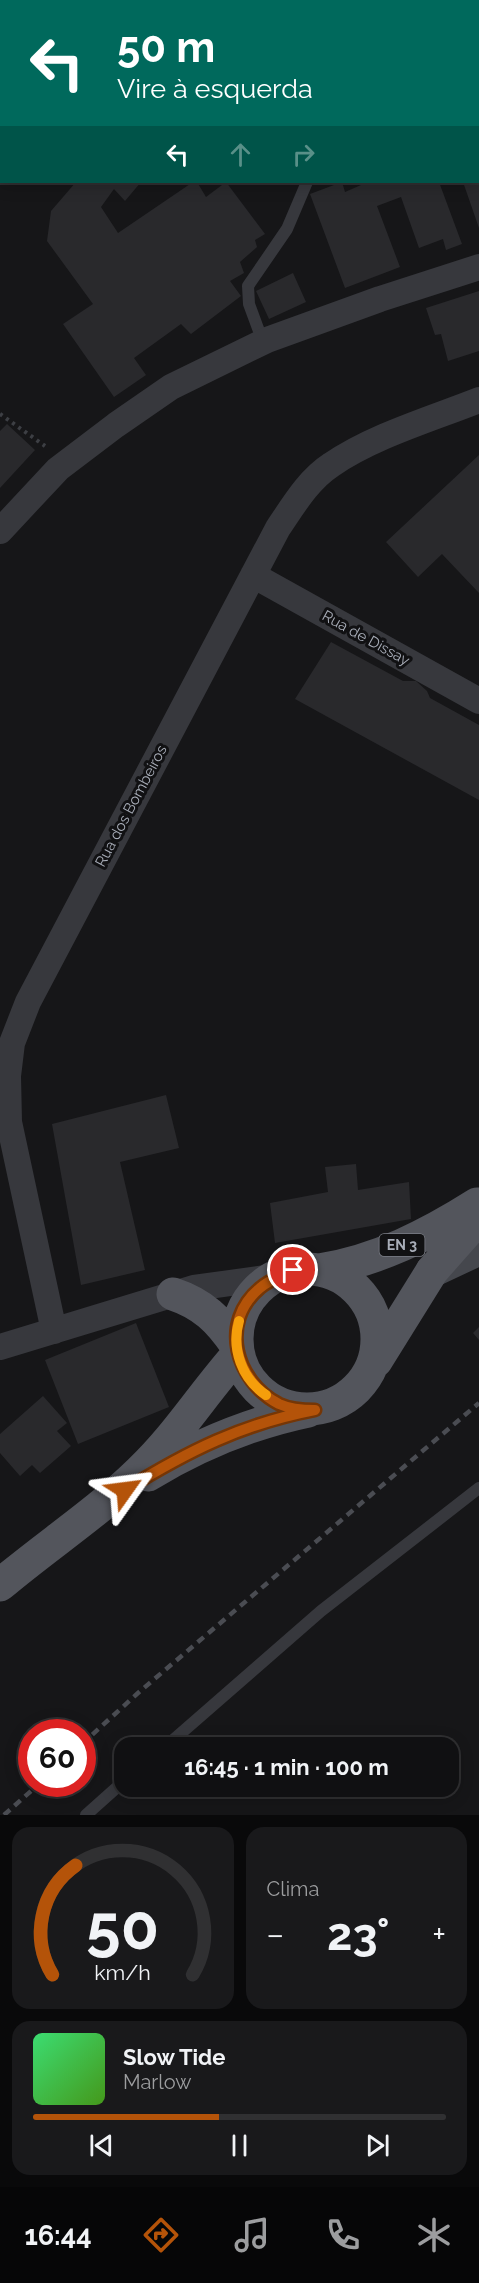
<!DOCTYPE html>
<html lang="pt">
<meta charset="utf-8">
<style>
body{margin:0;font-family:Raleway,sans-serif;background:#19191b;color:#f1f3f6;height:100vh;display:flex;flex-direction:column;font-size:22px;white-space:nowrap}
*{box-sizing:border-box;margin:0}
p{font-size:20px;color:#9c9d9f}
.icon{flex:none;width:33px;height:33px;fill:none;stroke:currentColor;stroke-width:2;stroke-linecap:round;stroke-linejoin:round}
.map{position:relative;height:1815px;overflow:hidden}
.side{display:flex;flex-direction:column;gap:12px;padding:12px;background:#09090a;flex:1}
.side>*{flex:none}
.banner{position:absolute;left:0px;top:0px;width:480px;height:183px;box-shadow:0 3px 15px #0003,0 0 0 2px #303032;background:#00695c;color:#fff;overflow:hidden}
.speed{position:absolute;left:18px;top:1719px;display:flex;gap:12px;font-size:30px;font-weight:700;text-align:center}
.speed>*{display:grid;place-content:center;width:78px;height:78px;border-radius:50%;background:#101012;box-shadow:0 3px 15px #0003,0 0 0 2px #303032;line-height:1}
.speed .limit{border:9px solid #d22;background:#fff;color:#111}
.pin{position:absolute;display:grid;place-items:center;width:51px;height:51px;color:#fff;margin:-26px;border:3px solid #fff;border-radius:50%;box-shadow:0 2px 6px #0007}
.me{position:absolute;width:66px;margin:-33px;rotate:59deg;stroke-linejoin:round;filter:drop-shadow(0 0 4px #0008)}
.turn{display:flex;align-items:center;gap:21px;height:126px;padding:0 18px;font-size:27px}
.turn .icon{width:78px;height:78px;stroke-width:2.5}
.turn b{display:block;font-size:42px;line-height:51px}
.lanes{display:flex;align-items:center;height:57px;padding:0 18px;background:#0003;justify-content:center;gap:30px;direction:ltr}
.lanes .off{opacity:.35}
.big{font-size:45px;font-weight:700;line-height:1.1}
.side .tile{flex:1;display:flex;flex-direction:column;justify-content:center;gap:9px;min-width:0;padding:0 21px;border-radius:18px;background:#19191b}
.side .dial{align-items:center;gap:0}
.dial svg{height:156px;overflow:visible;fill:none;stroke:#303032;stroke-width:7;stroke-linecap:round;text-anchor:middle}
.dial text{fill:#f1f3f6;stroke:none}
.song{display:flex;align-items:center;gap:18px}
.cover{width:72px;height:72px;border-radius:9px;background:linear-gradient(135deg,hsl(140 70% 55%),hsl(100 70% 35%))}
.played{height:6px;border-radius:3px;background:linear-gradient(90deg,#b45309 45%,#303032 45%)}
.keys{display:flex;justify-content:space-around;direction:ltr}
.heat{display:flex;justify-content:space-between;align-items:center;font-size:33px;direction:ltr}
.side .tiles{flex:1;display:grid;gap:12px;grid-template-columns:1fr 1fr}
.tile:last-child{grid-column:span 2}
.trip{position:absolute;left:114px;top:1737px;width:345px;height:60px;border-radius:18px;background:#101012;box-shadow:0 3px 15px #0003,0 0 0 2px #303032;font-weight:700;line-height:60px;text-align:center}
.tab-bar{display:flex;height:96px;justify-content:space-around;align-items:center;background:#060607;color:#9c9d9f}
.tab-bar .icon{width:42px;height:42px}
.tab-bar .active{color:#b45309}
.tab-bar b{font-size:27px;color:#f1f3f6}
.map>svg:first-child{display:block}
</style>
<div class="map">
<svg width="479" height="1815" viewBox="0 0 479 1815">
<rect width="100%" height="100%" fill="#161618"/>
<!-- building -->
<path fill="#29292c" d="M76,182H141L125,201L114,189L101,207L118,233L193,182H197L206,197L226,182L265,234L255,240L257,247L240,262L244,273L230,281L241,296L191,334L181,324L134,358L146,375L114,397L63,324L93,304L47,241L51,211Z
M342,182L345,192L368,182H439L462,244L446,250L443,239L419,248L401,197L377,206L400,267L345,288L310,194Z
M463,182H479V228Z
M293,273L306,302L269,319L256,291Z
M479,291V351L448,361L441,334L435,335L426,308Z
M7,424L35,450L0,488V431Z
M479,455V593L442,554L418,577L386,542Z
M331,642L403,681H416L427,691L430,698L479,725V800L295,699Z
M166,1095L179,1148L120,1162L145,1270L81,1285L52,1124Z
M356,1164L358,1190L409,1182L411,1219L275,1243L270,1203L328,1192L325,1167Z
M136,1323L169,1407L78,1444L45,1360Z
M479,1327V1340L473,1333Z
M43,1396L67,1423L57,1431L71,1446L40,1473L32,1465L20,1476L0,1453V1434Z"/>
<g fill="none" stroke-linecap="round" stroke-linejoin="round">
<!-- path -->
<path stroke="#3d3f44" stroke-width="4" stroke-dasharray="3 4.5" stroke-linecap="butt" d="M0,414L45,446"/>
<!-- lane -->
<path stroke="#37383d" stroke-width="12" d="M263,342L249,304L248,286L287,229L307,182
M164,1748L321,1611L479,1488
M86,1815L124,1781"/>
<!-- street -->
<path stroke="#37383d" stroke-width="26" d="M0,531L58,469L116,425L171,387L267,340L380,299L479,267
M253,575L479,701
M54,1331L9,1122L8,1076L12,1043L28,1002L278,528C293,506 308,480 331,465C373,436 431,419 479,400
M0,1347L194,1288L280,1276"/>
<!-- secondary -->
<path stroke="#45474d" stroke-width="33" d="M432,1271L479,1249"/>
<!-- primary -->
<path stroke="#53555c" stroke-width="33" d="M237 1339a70 70 0 1 1 140 0a70 70 0 1 1-140 0Z
M319,1270C377,1261 428,1235 477,1204
M173,1294C203,1304 219,1320 236,1345
M376,1361L432,1271L479,1218
M148,1475C198,1445 250,1423 308,1411
M0,1585C46,1546 97,1513 140,1471C177,1436 204,1392 238,1354"/>
<!-- rail -->
<path stroke="#4a4c52" stroke-width="4.5" stroke-dasharray="8 6" stroke-linecap="butt" d="M82,1744L138,1693L479,1403
M4,1815L39,1784"/>
</g>
<g fill="none" stroke-linecap="round" stroke-linejoin="round">
<defs>
<path id="route" d="M125,1490C188,1451 242,1424 315,1410C303,1410 290,1409 279,1404C235,1381 219,1322 260,1288C269,1280 282,1275 293,1270"/>
</defs>
<!-- route casing -->
<use href="#route" stroke="#753606" stroke-width="15"/>
<!-- route -->
<use href="#route" stroke="#b45309" stroke-width="10"/>
<!-- slow -->
<path stroke="#f59e0b" stroke-width="10" d="M239,1321C231,1349 242,1379 266,1395"/>
</g>
<g text-anchor="middle" stroke-width="6" stroke-linejoin="round" paint-order="stroke">
<!-- shield labels -->
<rect fill="#111113" stroke="#7b7e86" stroke-width="1.5" x="379.5" y="1234" width="45" height="22" rx="4.5"/>
<g font-size="14" font-weight="bold" fill="#a8adb8">
<text x="402" y="1250">EN 3</text>
</g>
<!-- street labels -->
<g font-size="15" fill="#a8adb8" stroke="#111113">
<text transform="translate(366 638) rotate(29)" y="5">Rua de Dissay</text>
<text transform="translate(131 806) rotate(-62)" y="5">Rua dos Bombeiros</text>
</g>
</g>
</svg>
<div class="speed"><div class="limit">60</div></div>
<div class="pin" style="left:293px;top:1270px;background:#d93025"><svg class="icon" aria-label="arrive" viewBox="0 0 24 24"><path d="M6 21V4h12l-3 4 3 4H6"/></svg></div>
<svg class="me" style="left:125px;top:1490px" viewBox="-20 -20 40 40"><path d="M0-17L14 15 0 8-14 15z" fill="#b45309" stroke="#fff" stroke-width="4"/></svg>
<div class="trip">16:45 · 1 min · 100 m</div>
<div class="banner">
<div class="turn"><svg class="icon" aria-label="left" viewBox="0 0 24 24"><path d="M17 20v-9H6M10 6l-5 5 5 5"/></svg><div><b>50 m</b>Vire à esquerda</div></div>
<div class="lanes"><svg class="icon" aria-label="left" viewBox="0 0 24 24"><path d="M17 20v-9H6M10 6l-5 5 5 5"/></svg><svg class="icon off" aria-label="ahead" viewBox="0 0 24 24"><path d="M12 20V5M6 11l6-6 6 6"/></svg><svg class="icon off" aria-label="right" viewBox="0 0 24 24"><path d="M7 20v-9h11M14 6l5 5-5 5"/></svg></div>
</div>
</div>
<section class="side">
<div class="tiles">
<div class="tile dial"><svg viewBox="0 0 100 80">
<path d="M14 69A42 42 0 1 1 86 69"/>
<path d="M14 69A42 42 0 0 1 26 13" stroke="#b45309"/>
<text x="50" y="56" font-size="32" font-weight="700">50</text>
<text x="50" y="72" font-size="11">km/h</text>
</svg></div>
<div class="tile"><p>Clima</p>
<div class="heat"><a>−</a><b class="big">23°</b><a>+</a></div>
</div>
<div class="tile">
<div class="song"><i class="cover"></i><div><b>Slow Tide</b><p>Marlow</p></div></div>
<div class="played"></div>
<div class="keys"><svg class="icon" aria-label="previous" viewBox="0 0 24 24"><path d="M18 5L8 12l10 7zM5 5v14"/></svg><svg class="icon" aria-label="pause" viewBox="0 0 24 24"><path d="M8 5v14M16 5v14"/></svg><svg class="icon" aria-label="next" viewBox="0 0 24 24"><path d="M6 5l10 7-10 7zM19 5v14"/></svg></div>
</div>
</div>
</section>
<nav class="tab-bar">
<b>16:44</b>
<svg class="icon active" aria-label="directions" viewBox="0 0 24 24"><path d="M12 3l9 9-9 9-9-9zM9 14v-3h6M13 9l2 2-2 2"/></svg>
<svg class="icon" aria-label="music" viewBox="0 0 24 24"><path d="M9 18V5l10-2v13"/><circle cx="6" cy="18" r="3"/><circle cx="16" cy="16" r="3"/></svg>
<svg class="icon" aria-label="phone" viewBox="0 0 24 24"><path d="M5 4h4l2 5-3 2q2 4 5 5l2-3 5 2v4C11 20 4 13 5 4z"/></svg>
<svg class="icon" aria-label="climate" viewBox="0 0 24 24"><path d="M12 3v18M4 7l16 10M4 17L20 7"/></svg>
</nav>
